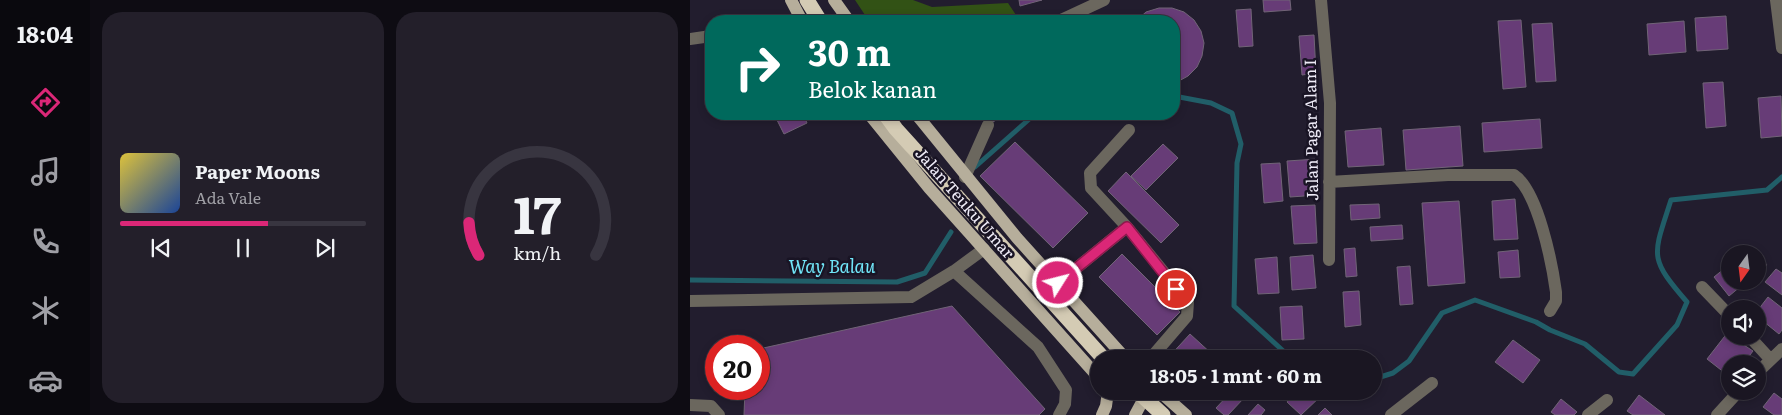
<!DOCTYPE html>
<html lang="id">
<meta charset="utf-8">
<style>
body{margin:0;font-family:Literata,serif;background:#231f2a;color:#f1f3f6;height:100vh;display:flex;flex-direction:column;font-size:19px;white-space:nowrap}
*{box-sizing:border-box;margin:0}
p{font-size:16px;color:#9f9fa5}
.icon{flex:none;width:28px;height:28px;fill:none;stroke:currentColor;stroke-width:2;stroke-linecap:round;stroke-linejoin:round}
.map{position:relative;flex:1;overflow:hidden}
.drawer{display:flex;flex-direction:column;gap:12px;padding:12px;background:#0e0c13;width:600px}
.drawer>*{flex:none}
.top-card{position:absolute;left:15px;top:15px;width:475px;height:105px;border-radius:20px;box-shadow:0 2px 8px #0003,0 0 0 1px #383540;background:#00695c;color:#fff;overflow:hidden}
.needle{width:32px;rotate:194deg}
.buttons{position:absolute;left:1031px;top:245px;display:grid;gap:10px}
.buttons a{display:grid;place-items:center;width:45px;height:45px;border-radius:50%;background:#1a1622;box-shadow:0 2px 8px #0003,0 0 0 1px #383540;font-size:25px}
.speed{position:absolute;left:15px;top:335px;display:flex;gap:10px;font-size:25px;font-weight:700;text-align:center}
.speed>*{display:grid;place-content:center;width:65px;height:65px;border-radius:50%;background:#1a1622;box-shadow:0 2px 8px #0003,0 0 0 1px #383540;line-height:1}
.speed .limit{border:8px solid #d22;background:#fff;color:#111}
.pin{position:absolute;display:grid;place-items:center;width:42px;height:42px;color:#fff;margin:-21px;border:2px solid #fff;border-radius:50%;box-shadow:0 1px 5px #0007}
.me{position:absolute;width:55px;margin:-28px;rotate:54deg;stroke-linejoin:round;filter:drop-shadow(0 0 4px #0008)}
.turn{display:flex;align-items:center;gap:18px;height:105px;padding:0 20px;font-size:22px}
.turn .icon{width:65px;height:65px;stroke-width:2.5}
.turn b{display:block;font-size:35px;line-height:42px}
.drawer .tile{flex:1;display:flex;flex-direction:column;justify-content:center;gap:8px;min-width:0;padding:0 18px;border-radius:20px;background:#231f2a}
.drawer .dial{align-items:center;gap:0}
.dial svg{height:130px;overflow:visible;fill:none;stroke:#383540;stroke-width:7;stroke-linecap:round;text-anchor:middle}
.dial text{fill:#f1f3f6;stroke:none}
.song{display:flex;align-items:center;gap:15px}
.cover{width:60px;height:60px;border-radius:8px;background:linear-gradient(135deg,hsl(50 70% 55%),hsl(220 70% 35%))}
.played{height:5px;border-radius:2px;background:linear-gradient(90deg,#db2777 60%,#383540 60%)}
.keys{display:flex;justify-content:space-around;direction:ltr}
.drawer .tiles{flex:1;display:grid;gap:12px;grid-template-columns:repeat(2,1fr)}
.trip{position:absolute;left:400px;top:350px;width:292px;height:50px;border-radius:25px;background:#1a1622;box-shadow:0 2px 8px #0003,0 0 0 1px #383540;font-weight:700;line-height:50px;text-align:center}
main{display:flex;flex:1;min-height:0}
.menu{display:flex;flex-direction:column;width:90px;justify-content:space-around;align-items:center;background:#0a090e;color:#9f9fa5}
.menu .icon{width:35px;height:35px}
.menu .active{color:#db2777}
.menu b{font-size:22px;color:#f1f3f6}
.map>svg:first-child{display:block}
</style>
<main>
<nav class="menu">
<b>18:04</b>
<svg class="icon active" aria-label="directions" viewBox="0 0 24 24"><path d="M12 3l9 9-9 9-9-9zM9 14v-3h6M13 9l2 2-2 2"/></svg>
<svg class="icon" aria-label="music" viewBox="0 0 24 24"><path d="M9 18V5l10-2v13"/><circle cx="6" cy="18" r="3"/><circle cx="16" cy="16" r="3"/></svg>
<svg class="icon" aria-label="phone" viewBox="0 0 24 24"><path d="M5 4h4l2 5-3 2q2 4 5 5l2-3 5 2v4C11 20 4 13 5 4z"/></svg>
<svg class="icon" aria-label="climate" viewBox="0 0 24 24"><path d="M12 3v18M4 7l16 10M4 17L20 7"/></svg>
<svg class="icon" aria-label="car" viewBox="0 0 24 24"><path d="M5 17H2v-5l4-1 3-4h7l3 4 3 1v5h-3M9 17h6M6 11h13"/><circle cx="7" cy="17" r="2"/><circle cx="17" cy="17" r="2"/></svg>
</nav>
<section class="drawer">
<div class="tiles">
<div class="tile">
<div class="song"><i class="cover"></i><div><b>Paper Moons</b><p>Ada Vale</p></div></div>
<div class="played"></div>
<div class="keys"><svg class="icon" aria-label="previous" viewBox="0 0 24 24"><path d="M18 5L8 12l10 7zM5 5v14"/></svg><svg class="icon" aria-label="pause" viewBox="0 0 24 24"><path d="M8 5v14M16 5v14"/></svg><svg class="icon" aria-label="next" viewBox="0 0 24 24"><path d="M6 5l10 7-10 7zM19 5v14"/></svg></div>
</div>
<div class="tile dial"><svg viewBox="0 0 100 80">
<path d="M14 69A42 42 0 1 1 86 69"/>
<path d="M14 69A42 42 0 0 1 8 49" stroke="#db2777"/>
<text x="50" y="56" font-size="32" font-weight="700">17</text>
<text x="50" y="72" font-size="11">km/h</text>
</svg></div>
</div>
</section>
<div class="map">
<svg width="1092" height="415" viewBox="0 0 1092 415">
<rect width="100%" height="100%" fill="#221d2e"/>
<!-- green -->
<path fill="#325215" d="M165,0H223L242,7L318,3L330,21H179Z"/>
<g fill="none" stroke-linecap="round" stroke-linejoin="round">
<!-- stream -->
<path stroke="#215e68" stroke-width="5" d="M484,96L521,103L542,113L551,144L547,163L544,306L602,359
M285,167L345,114
M0,280L207,282L235,273L261,232
M684,379L703,373L719,361L752,313L785,300L846,322L860,330L895,344L929,372L943,374L987,325L997,302C958,257 963,256 981,200L1077,190L1092,177"/>
</g>
<!-- building -->
<path fill="#673c77" stroke="#716477" d="M329,0H352L330,6Z
M573,0H600L601,10L574,12Z
M469,8H482L494,12L504,20L511,31L514,43L512,56L507,67L498,76L487,82H484V21H446L456,12Z
M561,9L563,46L549,47L546,10Z
M1036,16L1038,49L1007,51L1005,18Z
M831,20L836,87L813,89L808,21Z
M994,21L996,52L959,55L957,24Z
M862,23L866,81L846,82L842,24Z
M624,35L626,73L612,75L609,36Z
M1033,82L1036,126L1016,128L1013,83Z
M1091,96L1092,136L1071,138L1068,98Z
M84,114H113L117,123L94,134Z
M291,114H316L298,125Z
M850,119L852,148L794,152L792,123Z
M770,126L773,166L716,170L713,130Z
M691,128L694,165L658,167L655,131Z
M325,142L398,213L363,248L290,176Z
M473,144L488,158L456,190L441,176Z
M627,159L629,195L600,197L597,161Z
M590,163L593,201L574,203L571,164Z
M436,172L489,225L471,243L418,191Z
M825,199L828,239L804,240L802,201Z
M769,201L775,283L738,286L732,203Z
M689,204L690,218L661,220L660,205Z
M625,205L627,243L604,244L601,206Z
M712,225L713,239L681,241L680,227Z
M1061,247L1067,254H1053Z
M665,248L667,276L656,277L654,249Z
M828,250L830,277L810,278L808,252Z
M432,254L490,312L467,335L409,277Z
M623,255L626,288L602,290L600,257Z
M1068,255L1077,265L1068,273Z
M587,257L589,293L568,294L565,259Z
M1040,264V281H1057L1039,296L1024,277Z
M720,266L723,304L710,305L707,267Z
M1086,269L1092,273V295L1075,282Z
M669,291L671,325L655,327L653,292Z
M1078,297L1092,308V330L1089,334L1068,317V310Z
M262,306L355,409L349,415H54L55,389H69V349Z
M612,306L614,339L592,340L590,307Z
M1038,332L1040,336L1063,351L1053,364H1040V377L1017,359Z
M500,334L523,355L520,359H477Z
M823,340L850,360L833,383L805,362Z
M542,391H547L554,398L538,415H534L526,408Z
M606,391H630L633,394L611,415L597,402Z
M1084,393L1092,399V415H1084L1073,407Z
M949,395L975,415H943L937,411Z
M871,399L887,412L884,415H865L861,412Z
M568,404L575,410L571,415H558Z
M635,408L642,415H628Z"/>
<g fill="none" stroke-linecap="round" stroke-linejoin="round">
<!-- minor -->
<path stroke="#6b675e" stroke-width="12" d="M631,0L640,103L639,260
M1086,0L1092,48
M369,21L414,0
M0,39L21,36
M275,177L298,125
M639,182L758,175H824C848,191 862,263 866,292V301L860,311
M437,227L401,188L400,173L439,130
M264,271L348,347L376,390L375,404L369,415
M368,283L437,227L498,302L497,316L460,359
M1012,287L1040,316
M0,301L221,297L264,271L294,249
M1059,336L1080,359
M1068,372L1092,349
M0,405L21,406L29,415
M701,415L742,383
M898,415L917,400
M1027,415L1049,391"/>
<!-- major -->
<path stroke="#b6ae9b" stroke-width="12" d="M101,0L112,21
M144,0L159,21
M179,114L239,188L409,378
M226,114L327,238L436,359
M469,391L496,415
M412,415L416,406L418,391
M445,415L452,402L453,391"/>
<!-- highway -->
<path stroke="#d4cbb4" stroke-width="15" d="M117,0L130,21"/>
<!-- highway-bridge -->
<path stroke="#d4cbb4" stroke-width="15" d="M195,114L206,129L414,359
M447,391L473,415"/>
</g>
<g fill="none" stroke-linecap="round" stroke-linejoin="round">
<defs>
<path id="route" d="M368,283L437,227L486,289"/>
</defs>
<!-- route casing -->
<use href="#route" stroke="#8e194d" stroke-width="12"/>
<!-- route -->
<use href="#route" stroke="#db2777" stroke-width="9"/>
</g>
<g text-anchor="middle" stroke-width="5" stroke-linejoin="round" paint-order="stroke">
<!-- street labels -->
<g font-size="16" fill="#efecf8" stroke="#191424">
<text transform="translate(621 130) rotate(-91)" y="6">Jalan Pagar Alam I</text>
<text transform="translate(275 203) rotate(49)" y="6">Jalan Teuku Umar</text>
</g>
<!-- water labels -->
<g font-size="18" font-style="italic" fill="#71e5f8" stroke="#191424">
<text x="142" y="273">Way Balau</text>
</g>
</g>
</svg>
<div class="buttons">
<a><svg class="needle" viewBox="-14 -14 28 28"><path d="M0-13l5 13h-10z" fill="#e53935"/><path d="M0 13l5-13h-10z" fill="#9f9fa5"/></svg></a>
<a><svg class="icon" aria-label="sound" viewBox="0 0 24 24"><path d="M4 9h4l5-4v14l-5-4H4zM17 9q2 3 0 6"/></svg></a>
<a><svg class="icon" aria-label="layers" viewBox="0 0 24 24"><path d="M12 4l9 5-9 5-9-5zM3 14l9 5 9-5"/></svg></a>
</div>
<div class="speed"><div class="limit">20</div></div>
<div class="pin" style="left:486px;top:289px;background:#d93025"><svg class="icon" aria-label="arrive" viewBox="0 0 24 24"><path d="M6 21V4h12l-3 4 3 4H6"/></svg></div>
<svg class="me" style="left:368px;top:283px" viewBox="-20 -20 40 40"><circle r="17" fill="#db2777" stroke="#fff" stroke-width="3"/><path d="M0-11L8 9 0 5-8 9z" fill="#fff"/></svg>
<div class="trip">18:05 · 1 mnt · 60 m</div>
<div class="top-card">
<div class="turn"><svg class="icon" aria-label="right" viewBox="0 0 24 24"><path d="M7 20v-9h11M14 6l5 5-5 5"/></svg><div><b>30 m</b>Belok kanan</div></div>
</div>
</div>
</main>
